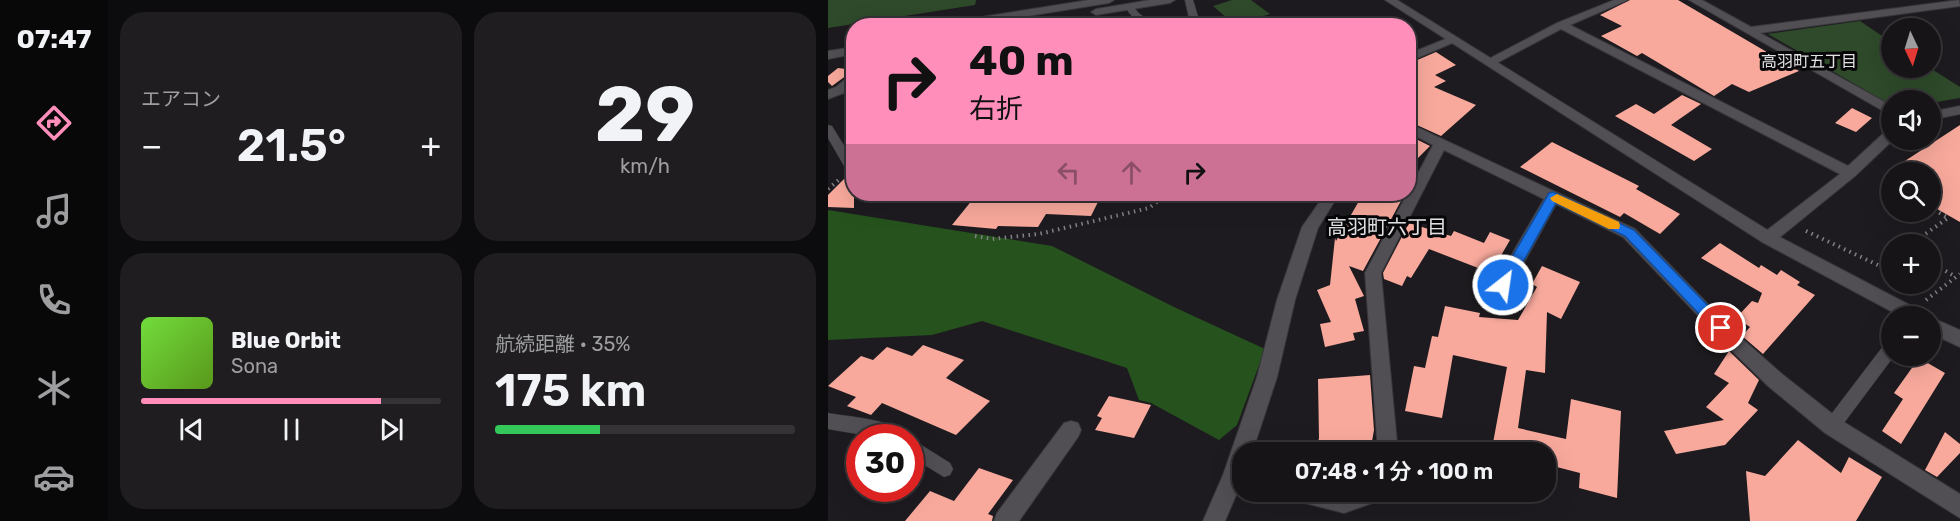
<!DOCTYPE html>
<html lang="ja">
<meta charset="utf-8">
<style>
body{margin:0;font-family:Rubik,"Noto Sans JP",sans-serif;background:#1f1d20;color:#f1f3f6;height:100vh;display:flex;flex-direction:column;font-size:22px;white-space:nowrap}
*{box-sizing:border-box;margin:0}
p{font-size:20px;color:#9e9ea1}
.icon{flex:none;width:33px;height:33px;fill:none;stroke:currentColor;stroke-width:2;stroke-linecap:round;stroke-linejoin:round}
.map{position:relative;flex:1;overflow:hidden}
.panel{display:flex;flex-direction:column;gap:12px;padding:12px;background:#0c0b0d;width:720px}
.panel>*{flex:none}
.top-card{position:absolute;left:18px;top:18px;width:570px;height:183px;border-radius:24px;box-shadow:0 6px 24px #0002,0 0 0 2px #353336;background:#ff8eba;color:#111;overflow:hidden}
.needle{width:39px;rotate:176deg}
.controls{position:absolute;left:1053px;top:18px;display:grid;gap:12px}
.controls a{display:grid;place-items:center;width:60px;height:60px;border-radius:50%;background:#161417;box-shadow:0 6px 24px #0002,0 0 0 2px #353336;font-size:30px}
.speed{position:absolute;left:18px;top:424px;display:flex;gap:12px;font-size:30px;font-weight:700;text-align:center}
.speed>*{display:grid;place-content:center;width:78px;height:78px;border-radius:50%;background:#161417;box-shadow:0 6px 24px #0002,0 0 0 2px #353336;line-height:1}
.speed .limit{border:9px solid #d22;background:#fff;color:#111}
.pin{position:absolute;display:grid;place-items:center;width:51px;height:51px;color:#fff;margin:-26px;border:3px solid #fff;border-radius:50%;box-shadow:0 2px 6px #0007}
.me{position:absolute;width:66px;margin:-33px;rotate:30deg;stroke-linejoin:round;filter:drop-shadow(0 0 4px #0008)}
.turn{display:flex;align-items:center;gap:21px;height:126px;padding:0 24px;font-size:27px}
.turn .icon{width:78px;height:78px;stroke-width:2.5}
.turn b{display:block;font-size:42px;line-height:51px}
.lanes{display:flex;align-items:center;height:57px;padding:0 24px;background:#0003;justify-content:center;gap:30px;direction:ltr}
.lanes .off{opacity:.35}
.big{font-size:45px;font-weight:600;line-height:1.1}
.panel .tile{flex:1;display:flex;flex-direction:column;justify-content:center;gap:9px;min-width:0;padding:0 21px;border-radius:24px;background:#1f1d20}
.panel .dial{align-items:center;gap:0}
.dial b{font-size:78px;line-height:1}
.song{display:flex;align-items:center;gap:18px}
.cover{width:72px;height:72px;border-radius:9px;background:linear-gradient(135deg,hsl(100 70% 55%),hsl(90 70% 35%))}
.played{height:6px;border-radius:3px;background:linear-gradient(90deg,#ff8eba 80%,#353336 80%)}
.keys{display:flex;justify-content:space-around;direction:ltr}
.heat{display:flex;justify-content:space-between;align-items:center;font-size:33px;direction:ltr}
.charge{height:9px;border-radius:4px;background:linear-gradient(90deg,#34c759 35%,#353336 0)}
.panel .tiles{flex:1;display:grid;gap:12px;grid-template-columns:repeat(2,1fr)}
.trip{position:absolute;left:404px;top:442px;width:324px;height:60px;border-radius:24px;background:#161417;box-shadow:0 6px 24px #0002,0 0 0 2px #353336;font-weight:600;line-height:60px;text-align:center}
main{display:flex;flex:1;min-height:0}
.tabs{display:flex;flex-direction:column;width:108px;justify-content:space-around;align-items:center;background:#090809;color:#9e9ea1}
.tabs .icon{width:42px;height:42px}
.tabs .on{color:#ff8eba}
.tabs b{font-size:27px;color:#f1f3f6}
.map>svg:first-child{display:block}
</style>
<main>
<nav class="tabs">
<b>07:47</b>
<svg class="icon on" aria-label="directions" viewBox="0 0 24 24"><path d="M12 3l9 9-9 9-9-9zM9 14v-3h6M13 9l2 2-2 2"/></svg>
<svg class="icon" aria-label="music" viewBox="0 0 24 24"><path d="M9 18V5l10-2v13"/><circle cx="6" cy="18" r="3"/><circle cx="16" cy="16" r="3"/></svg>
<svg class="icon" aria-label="phone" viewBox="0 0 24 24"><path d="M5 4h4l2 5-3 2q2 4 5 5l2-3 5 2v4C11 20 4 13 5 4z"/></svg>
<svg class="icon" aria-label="climate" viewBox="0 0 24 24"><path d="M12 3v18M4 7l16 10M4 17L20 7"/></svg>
<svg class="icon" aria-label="car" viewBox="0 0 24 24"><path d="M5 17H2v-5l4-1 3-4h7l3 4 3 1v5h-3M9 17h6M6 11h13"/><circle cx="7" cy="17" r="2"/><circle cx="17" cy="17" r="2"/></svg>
</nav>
<section class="panel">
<div class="tiles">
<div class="tile"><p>エアコン</p>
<div class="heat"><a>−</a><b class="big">21.5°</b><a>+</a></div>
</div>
<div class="tile dial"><b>29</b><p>km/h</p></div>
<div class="tile">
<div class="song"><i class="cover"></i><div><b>Blue Orbit</b><p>Sona</p></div></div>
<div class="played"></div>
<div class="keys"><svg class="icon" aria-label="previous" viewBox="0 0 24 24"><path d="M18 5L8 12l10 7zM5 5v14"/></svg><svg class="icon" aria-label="pause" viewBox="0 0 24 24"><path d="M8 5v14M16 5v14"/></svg><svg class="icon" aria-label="next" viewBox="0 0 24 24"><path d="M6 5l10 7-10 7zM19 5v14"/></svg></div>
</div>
<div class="tile"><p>航続距離 · 35%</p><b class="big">175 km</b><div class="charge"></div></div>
</div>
</section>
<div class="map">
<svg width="1132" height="521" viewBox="0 0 1132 521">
<rect width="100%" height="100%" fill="#1d1b1f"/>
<!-- green -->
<path fill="#2e4a2a" d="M0,0H148L147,5L0,28Z
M404,0H423L442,14L407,25L385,6Z
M1032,21L1063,42L1064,68H1102L1132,87V98L1103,103L1102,100H1064L1063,105L940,34Z"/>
<!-- forest -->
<path fill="#25521d" d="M0,210L224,246L346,307L437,349L409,425L391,440L323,403L311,400L299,368L154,321L104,335L0,340Z"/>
<!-- building -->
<path fill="#f8a99c" d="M802,0H850L971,71L921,92L904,84L886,96L814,53L809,56L773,36L794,26L772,15Z
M608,52L628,65L607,75L618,81L606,87L648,105L613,136L580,121V64Z
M10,68L26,70L4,86L0,82V76Z
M854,95L873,104L843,125L884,149L866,161L787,116L808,104L826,114Z
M1024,108L1044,118L1028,132L1007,123Z
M1132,125V222L1102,205V172H1060Z
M580,135L602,146L580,168Z
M724,142L811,186L808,189L852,214L832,234L796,213L792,217L692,167Z
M22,173H26V208L0,207V195Z
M149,194H274L263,216L218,214L210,227L170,226L168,229L124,225Z
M535,194H550L574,199L535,271L521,266L536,296L527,299L536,331L525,333L527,340L497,347L492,324L503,322L489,290L502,285L507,238L508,241Z
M581,223L623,236L626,231L656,243L662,232L682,240L663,273L601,249L583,278L579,276L574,286L556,279L555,273Z
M892,243L931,268L933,265L949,275L953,270L972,282L969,285L987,295L935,354L914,336L922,327L908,318L924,301L930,303L934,293L873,258Z
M714,266L752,282L733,319L719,312L717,373L698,370L690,428L738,439L743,399L793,411L789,498L751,488L752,473L717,464V453H707L665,443L679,367L625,355L614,418L577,411L586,366L597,368L604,336L610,337L617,306L652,313L651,317L690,320L709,287L704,284Z
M95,345L136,360L118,378L162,401L128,435L54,403L43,415L19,406L28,397L0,386L33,356L45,360L59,347L84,356Z
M901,351L931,380L920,403L930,410L897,445L848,454L836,431L896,420L878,407L901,383L886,374Z
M1091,358L1117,373L1073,444L1054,431L1075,399L1066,393Z
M542,375L546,430L542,453H487L491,438L490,379Z
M281,396L323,405L306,438L267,430L274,418L269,416Z
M1117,432L1132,444V453L1109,477L1097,470Z
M970,440L1013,473L1021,457L1054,477L1028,521H922L918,471L937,476Z
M151,468L185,480L160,514L165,516L164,521H77L102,491L126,501Z"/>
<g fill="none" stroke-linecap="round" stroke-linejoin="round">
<defs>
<path id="service" d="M357,0H365L372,23L370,26H361L362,23Z
M298,4H304C317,27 333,16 351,26C330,26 307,28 297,6Z
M0,125L4,126L26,162V171H19L0,138Z
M1064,340V356H1066L1010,431L1004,434L998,431L996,426L998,421L1059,341Z
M0,413C20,417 71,419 79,438H53L0,429Z
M82,438L122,463L125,469L122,475L116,477L82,456Z"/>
<path id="minor" d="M786,0H800L742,25L1020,166L1059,130L1064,129L1065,140L1027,176L946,242H934L932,238L934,234L1012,174L733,29L665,65L661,66L655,62L729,23Z
M861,0H874L923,27L1131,0L1132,6L932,33L1064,106V116Z
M625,36L631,39L629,41L580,62V54Z
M26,72V84L16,93L0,99V90L8,87Z
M1132,106V114L1102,120V112Z
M580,123L807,229L911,336L954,374L1011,419L1132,494V518L997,433L940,386L899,346L795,237L728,204L681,290L675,292L669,290L666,285L716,199L616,150L553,273L570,453H550L537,273L605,145L580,132Z
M497,194H511L490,228L467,300L449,377L424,453H414V481L397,521H375L395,475L429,377L449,300L474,227Z
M243,421L250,423L253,430L250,437L191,521H166L169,513L236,423Z
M462,492H556L553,500L516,513L465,500Z"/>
<path id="tertiary" d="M261,0H286L281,3L139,26H110L115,23Z
M322,0H347L342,3L268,15L263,12L268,9Z
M557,0H569L946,234L1093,311L1096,316H1072L934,242Z
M26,47V54L0,59V51Z
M1102,317L1132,330V347L1102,333Z"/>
</defs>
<!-- service casing -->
<use href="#service" stroke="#373639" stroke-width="1"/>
<!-- minor casing -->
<use href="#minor" stroke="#373639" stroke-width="2"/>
<!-- tertiary casing -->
<use href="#tertiary" stroke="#373639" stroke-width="2"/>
<!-- path-far1 -->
<path stroke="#828184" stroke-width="3" stroke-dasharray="1 3" stroke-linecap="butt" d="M79,26L99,22"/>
<!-- path -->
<path stroke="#828184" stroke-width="4" stroke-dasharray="1.5 4.5" stroke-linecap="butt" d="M0,189L13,178
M978,231L1052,266L1064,258
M147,236L164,239L211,234L321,208L339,194
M1083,244L1120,218L1102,207
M1102,262L1128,277
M1098,300L1132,274"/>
<!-- service -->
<use href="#service" fill="#514f54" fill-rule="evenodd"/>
<!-- minor -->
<use href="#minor" fill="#514f54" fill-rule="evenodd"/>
<!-- tertiary -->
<use href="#tertiary" fill="#514f54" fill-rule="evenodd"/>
</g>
<!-- route -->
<path fill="#1a73e8" stroke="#114b97" stroke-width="1.5" d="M725,192L806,230L898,324L900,328L898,332L893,334L888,332L797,236L728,203L680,289H670L668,285L670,281L721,193Z"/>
<!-- slow -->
<path fill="#f59e0b" d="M729,194L791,222L792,226L791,229H781L724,201L722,198Z"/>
<g text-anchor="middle" stroke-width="6" stroke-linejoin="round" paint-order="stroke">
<!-- far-neighbourhood labels -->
<g font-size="16" fill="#e1e0e3" stroke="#070608">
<text x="981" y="67">高羽町五丁目</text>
</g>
<!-- neighbourhood labels -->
<g font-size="20" fill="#e1e0e3" stroke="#070608">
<text x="559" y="234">高羽町六丁目</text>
</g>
</g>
</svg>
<div class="controls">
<a><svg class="needle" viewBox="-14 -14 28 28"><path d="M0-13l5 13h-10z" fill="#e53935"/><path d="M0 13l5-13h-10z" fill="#9e9ea1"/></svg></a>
<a><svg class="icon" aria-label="sound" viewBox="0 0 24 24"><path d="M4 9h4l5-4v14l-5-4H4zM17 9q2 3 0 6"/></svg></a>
<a><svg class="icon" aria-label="search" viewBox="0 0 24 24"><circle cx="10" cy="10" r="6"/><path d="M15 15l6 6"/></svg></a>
<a>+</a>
<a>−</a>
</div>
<div class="speed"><div class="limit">30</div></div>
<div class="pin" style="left:893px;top:328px;background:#d93025"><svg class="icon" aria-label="arrive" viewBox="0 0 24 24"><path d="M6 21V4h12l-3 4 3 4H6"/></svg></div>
<svg class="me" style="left:675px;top:285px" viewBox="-20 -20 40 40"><circle r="17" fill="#1a73e8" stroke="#fff" stroke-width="3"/><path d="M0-11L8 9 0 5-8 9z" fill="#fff"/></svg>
<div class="trip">07:48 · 1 分 · 100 m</div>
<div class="top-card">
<div class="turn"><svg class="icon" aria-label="right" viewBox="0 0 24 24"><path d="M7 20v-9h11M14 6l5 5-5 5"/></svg><div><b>40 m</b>右折</div></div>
<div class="lanes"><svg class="icon off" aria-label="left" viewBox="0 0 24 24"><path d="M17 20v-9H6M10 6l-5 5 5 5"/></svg><svg class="icon off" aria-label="ahead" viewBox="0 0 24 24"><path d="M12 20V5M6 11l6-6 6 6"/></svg><svg class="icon" aria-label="right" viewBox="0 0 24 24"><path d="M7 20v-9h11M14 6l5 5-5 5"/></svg></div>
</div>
</div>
</main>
